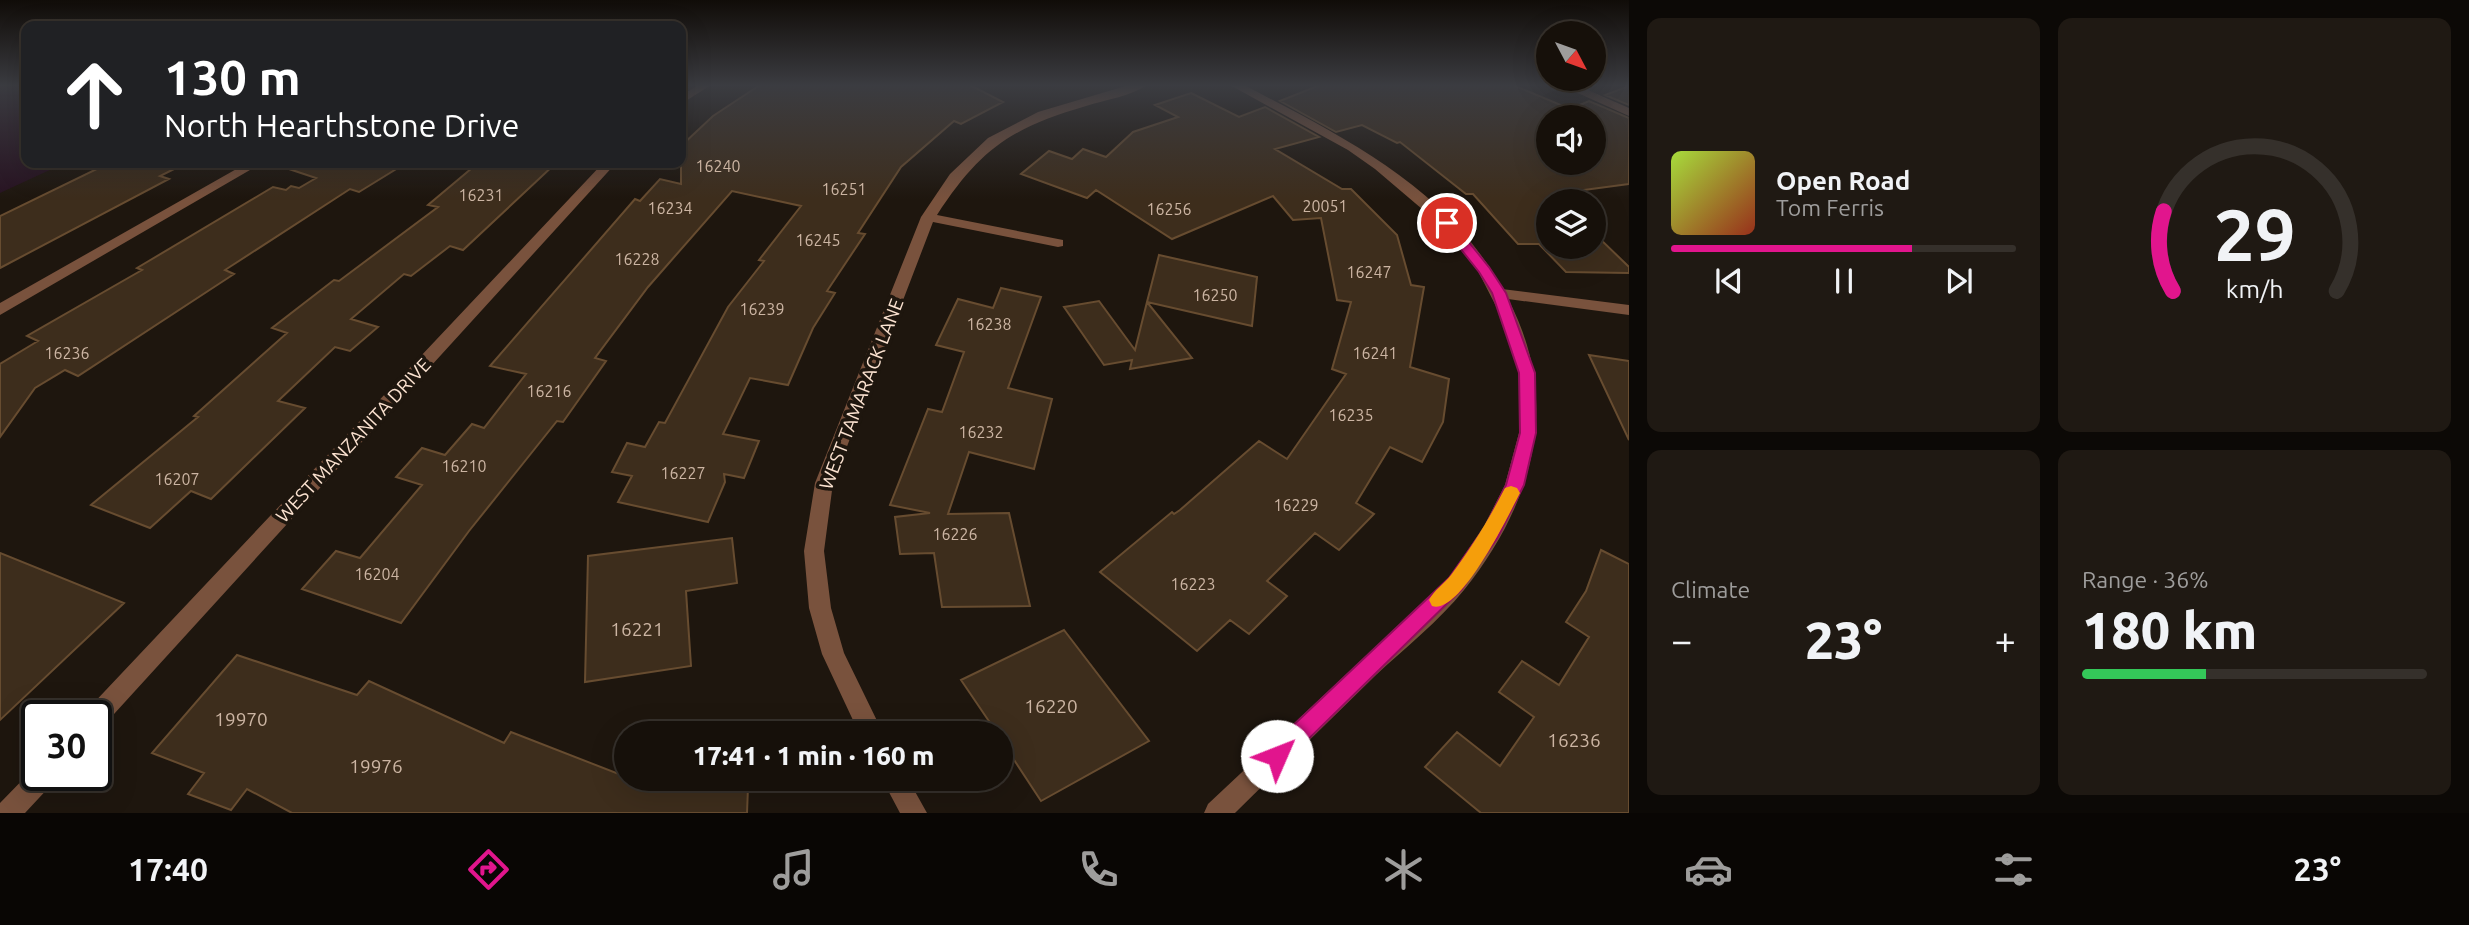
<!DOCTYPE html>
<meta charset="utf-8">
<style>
body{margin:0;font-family:Ubuntu,sans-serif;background:#1f1913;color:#f1f3f6;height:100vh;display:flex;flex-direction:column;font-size:26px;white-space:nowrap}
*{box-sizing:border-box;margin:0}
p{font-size:23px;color:#9e9d9c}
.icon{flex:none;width:38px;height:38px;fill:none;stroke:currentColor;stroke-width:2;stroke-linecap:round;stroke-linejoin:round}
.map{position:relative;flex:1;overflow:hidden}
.sheet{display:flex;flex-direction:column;gap:18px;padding:18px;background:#0c0906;width:840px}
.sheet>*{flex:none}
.banner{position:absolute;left:21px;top:21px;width:665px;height:147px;border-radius:14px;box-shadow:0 7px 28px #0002,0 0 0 2px #35302b;background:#202124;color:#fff;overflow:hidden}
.needle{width:46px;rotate:131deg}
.fabs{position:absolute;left:1536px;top:21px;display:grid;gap:14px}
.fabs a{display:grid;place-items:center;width:70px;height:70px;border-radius:50%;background:#16100a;box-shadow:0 7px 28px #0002,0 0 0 2px #35302b;font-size:35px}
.speed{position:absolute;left:21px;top:700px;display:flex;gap:14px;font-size:35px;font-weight:700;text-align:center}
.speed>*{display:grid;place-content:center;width:91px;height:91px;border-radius:50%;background:#16100a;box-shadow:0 7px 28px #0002,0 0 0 2px #35302b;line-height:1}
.speed .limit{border:4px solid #111;border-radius:10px;background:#fff;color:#111}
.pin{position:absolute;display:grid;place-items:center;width:60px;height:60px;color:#fff;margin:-30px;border:4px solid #fff;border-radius:50%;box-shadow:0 2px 7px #0007}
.me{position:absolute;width:77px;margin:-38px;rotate:46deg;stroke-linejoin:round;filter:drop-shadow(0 0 5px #0008)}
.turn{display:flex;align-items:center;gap:24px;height:147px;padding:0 28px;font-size:32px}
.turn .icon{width:91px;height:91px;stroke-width:2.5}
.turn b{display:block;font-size:49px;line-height:60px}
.big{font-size:52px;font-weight:800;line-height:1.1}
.sheet .widget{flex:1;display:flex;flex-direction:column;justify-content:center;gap:10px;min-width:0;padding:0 24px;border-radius:14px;background:#1f1913}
.sheet .dial{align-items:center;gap:0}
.dial svg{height:182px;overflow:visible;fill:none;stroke:#35302b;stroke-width:7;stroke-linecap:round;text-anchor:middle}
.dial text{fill:#f1f3f6;stroke:none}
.song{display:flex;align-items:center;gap:21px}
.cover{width:84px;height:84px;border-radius:10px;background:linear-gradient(135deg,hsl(80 70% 55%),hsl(10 70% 35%))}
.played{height:7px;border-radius:4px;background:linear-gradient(90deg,#e1158d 70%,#35302b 70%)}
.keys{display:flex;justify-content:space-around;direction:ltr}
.heat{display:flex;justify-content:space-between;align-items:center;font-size:38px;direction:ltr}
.charge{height:10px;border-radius:5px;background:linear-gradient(90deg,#34c759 36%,#35302b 0)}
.sheet .tiles{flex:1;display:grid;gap:18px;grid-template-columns:repeat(2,1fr)}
.trip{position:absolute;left:614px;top:721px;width:399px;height:70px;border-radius:35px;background:#16100a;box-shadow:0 7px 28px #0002,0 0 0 2px #35302b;font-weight:800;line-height:70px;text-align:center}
.menu{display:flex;height:112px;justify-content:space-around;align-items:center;background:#090604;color:#9e9d9c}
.menu .icon{width:49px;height:49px}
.menu .current{color:#e1158d}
.menu b{font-size:32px;color:#f1f3f6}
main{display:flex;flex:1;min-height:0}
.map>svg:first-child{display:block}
</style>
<main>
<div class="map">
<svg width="1629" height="813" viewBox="0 0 1629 813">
<rect width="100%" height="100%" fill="#1e160e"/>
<!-- green -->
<path fill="#271221" d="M0,85H26V163H65L0,193Z"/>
<!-- building -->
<path fill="#3d2d1c" stroke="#674c30" stroke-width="2" fill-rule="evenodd" d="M760,85H970L1003,102L961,124L954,121L901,167L858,233L865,234L827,291L835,293L813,328L788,385L750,378L723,434L759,441L744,478L724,474L725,482L708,522L618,502L632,476L612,472L627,443L645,447L659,422L665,423L728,307L764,261L759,260L801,206L732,191L648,287L595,358L606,361L563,422L557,421L469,531L401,623L302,589L336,551L360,558L422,485L396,477L422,448L445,455L472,424L484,428L526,374L490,366L635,199L640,201L660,179L681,184V146L713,116Z
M1320,85H1513L1570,109L1589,101L1629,118V184L1554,194L1562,201H1549V247H1594V233L1629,267V273L1566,272L1539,244H1518L1473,194H1466L1400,142L1397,143L1362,125L1336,132L1280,101ZM1549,117H1594V163H1549Z
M1629,86V105L1605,95Z
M1191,93L1239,117L1265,107L1319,137L1275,149L1342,189H1351L1397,235L1411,285L1424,287L1410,367L1449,379L1443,422L1422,462L1390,447L1356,503L1374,514L1339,550L1315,533L1267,581L1287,596L1249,634L1230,620L1197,651L1100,572L1172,512L1174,514L1180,510L1259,441L1287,459L1346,374L1332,369L1351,302L1337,300L1321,218L1293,220L1273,196L1172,239L1096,190L1087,198L1021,174L1049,151L1072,159L1083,149L1106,157L1133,132L1178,117L1155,105Z
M109,163H186L160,176L169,179L0,268V216Z
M287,163H406L359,192L350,189L225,270L234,274L78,376L65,370L35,388L0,437V364L38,341L27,336L142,270L137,268L273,187L286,190L291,186L299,188L316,178L286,168Z
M478,163H556L463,250L450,246L411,276L404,274L351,319L378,327L350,351L335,347L278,401L305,408L211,499L191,491L150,528L91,505L198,417L194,416L287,333L272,328L334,280L339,281L438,207L428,205Z
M1159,255L1257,277L1252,326L1147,302Z
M1001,288L1041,297L1008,388L1052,399L1034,469L969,452L948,514L1009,513L1030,606L942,607L934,553L900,554L895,517L930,513L890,505L928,409L942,412L964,352L936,345L958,299L993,308Z
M1099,301L1135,350L1147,302L1192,358L1130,369L1132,360L1104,365L1064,307Z
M1589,355L1629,361V440Z
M732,538L737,583L686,591L691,666L585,682L588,556Z
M1601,550L1629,564V813H1481L1425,767L1457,732L1500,766L1534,717L1499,692L1522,661L1559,685L1589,637L1566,622L1586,591Z
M0,553L124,603L0,720Z
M1064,630L1149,741L1041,801L1001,740V733H997L961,680Z
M237,655L357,695L369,681L504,743L511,732L647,785L748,787L747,813H292L247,789L231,810L188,794L204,773L152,753Z"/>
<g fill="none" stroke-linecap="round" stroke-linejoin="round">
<!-- minor -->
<path fill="#79523d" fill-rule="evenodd" d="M698,85H711L681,104V96Z
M1129,85H1147C1131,96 1105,100 1086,106C1011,128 980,149 937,215L1063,240V246L1058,247L933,222L833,483L824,551L831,608L844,653L883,733H859L822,654L809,608L804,551L815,483L921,217L950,174L988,138L1038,112Z
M1230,85H1244C1341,136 1449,188 1502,289L1629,305V315L1508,299C1562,401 1534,503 1464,590C1439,621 1405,648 1376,675C1329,721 1282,767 1235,813H1204L1208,804L1449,578L1484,526L1505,485L1519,433V373L1500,314L1478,271L1442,226L1375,169L1348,150Z
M1560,85H1576L1629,108V116Z
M247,163H262L0,315V303Z
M603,163H616L104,725L96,728V716H85L88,709Z
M37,765V775H55L52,784L25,813H0V803Z
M882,779H908L927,813H900Z"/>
</g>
<!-- sky -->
<linearGradient id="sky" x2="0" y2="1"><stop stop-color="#100c08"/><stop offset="0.43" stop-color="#3b3c41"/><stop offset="1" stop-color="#3b3c41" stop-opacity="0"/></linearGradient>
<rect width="1629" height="199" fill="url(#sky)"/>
<!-- route -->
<path fill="#e1158d" stroke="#920e5c" stroke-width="2" d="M1447,219L1451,220L1489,267L1506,293L1535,373L1536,433L1524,485L1498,537L1462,589L1284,763L1277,767L1269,763L1266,756L1269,748L1449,578L1485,527L1506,485L1520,433L1519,373L1492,293L1479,272L1440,223Z"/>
<!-- slow -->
<path fill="#f59e0b" d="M1511,486L1517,488L1520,493C1508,516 1460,616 1432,606L1429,600C1434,590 1444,584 1451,575C1472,547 1489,519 1505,488Z"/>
<g text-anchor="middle" stroke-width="7" stroke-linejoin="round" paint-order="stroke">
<!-- number labels -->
<g font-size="16" fill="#ccb5a3">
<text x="718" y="172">16240</text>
<text x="844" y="195">16251</text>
<text x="481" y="201">16231</text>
<text x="1325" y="212">20051</text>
<text x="670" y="214">16234</text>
<text x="1169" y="215">16256</text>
<text x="818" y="246">16245</text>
<text x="637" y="265">16228</text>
<text x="1369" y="278">16247</text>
<text x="1215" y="301">16250</text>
<text x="762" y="315">16239</text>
<text x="989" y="330">16238</text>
<text x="67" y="359">16236</text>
<text x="1375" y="359">16241</text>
<text x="549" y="397">16216</text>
<text x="1351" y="421">16235</text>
<text x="981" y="438">16232</text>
<text x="464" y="472">16210</text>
<text x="683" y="479">16227</text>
<text x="177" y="485">16207</text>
<text x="1296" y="511">16229</text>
<text x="955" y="540">16226</text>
<text x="377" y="580">16204</text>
<text x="1193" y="590">16223</text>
</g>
<!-- street labels -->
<g font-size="19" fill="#fbe2d0" stroke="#1e160e">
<text transform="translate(861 394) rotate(-69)" y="7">WEST TAMARACK LANE</text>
<text transform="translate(353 440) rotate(-47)" y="7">WEST MANZANITA DRIVE</text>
</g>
<!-- near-number labels -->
<g font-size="19" fill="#ccb5a3">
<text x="637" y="636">16221</text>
<text x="1051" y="713">16220</text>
<text x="241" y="726">19970</text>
<text x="1574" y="747">16236</text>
<text x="376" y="773">19976</text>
</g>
</g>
</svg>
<div class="fabs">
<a><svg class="needle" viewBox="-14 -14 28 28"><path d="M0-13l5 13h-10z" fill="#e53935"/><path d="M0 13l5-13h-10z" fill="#9e9d9c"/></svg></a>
<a><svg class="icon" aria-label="sound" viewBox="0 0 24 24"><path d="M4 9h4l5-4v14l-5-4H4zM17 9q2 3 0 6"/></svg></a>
<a><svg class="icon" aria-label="layers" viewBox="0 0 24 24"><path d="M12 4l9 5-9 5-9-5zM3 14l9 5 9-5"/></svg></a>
</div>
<div class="speed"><div class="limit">30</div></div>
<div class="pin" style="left:1447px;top:223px;background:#d93025"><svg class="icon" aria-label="arrive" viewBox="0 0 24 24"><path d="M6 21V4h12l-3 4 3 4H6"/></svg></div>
<svg class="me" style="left:1277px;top:756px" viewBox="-20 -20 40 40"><circle r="19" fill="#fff"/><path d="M0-13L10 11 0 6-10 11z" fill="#e1158d"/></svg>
<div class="trip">17:41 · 1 min · 160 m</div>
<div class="banner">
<div class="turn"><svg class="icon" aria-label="ahead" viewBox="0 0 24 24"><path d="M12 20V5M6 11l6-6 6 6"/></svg><div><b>130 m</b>North Hearthstone Drive</div></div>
</div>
</div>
<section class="sheet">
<div class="tiles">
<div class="widget">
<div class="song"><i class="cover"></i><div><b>Open Road</b><p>Tom Ferris</p></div></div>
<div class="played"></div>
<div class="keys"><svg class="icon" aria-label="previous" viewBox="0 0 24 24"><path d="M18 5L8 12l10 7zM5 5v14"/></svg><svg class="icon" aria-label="pause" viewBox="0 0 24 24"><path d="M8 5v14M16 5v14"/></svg><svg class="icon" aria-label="next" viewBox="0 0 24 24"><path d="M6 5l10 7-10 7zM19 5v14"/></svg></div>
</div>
<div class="widget dial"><svg viewBox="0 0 100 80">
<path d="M14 69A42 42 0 1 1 86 69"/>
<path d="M14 69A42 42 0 0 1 10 34" stroke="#e1158d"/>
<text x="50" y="56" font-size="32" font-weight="700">29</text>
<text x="50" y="72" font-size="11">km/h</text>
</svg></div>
<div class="widget"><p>Climate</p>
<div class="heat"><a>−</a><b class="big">23°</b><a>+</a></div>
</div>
<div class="widget"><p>Range · 36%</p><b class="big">180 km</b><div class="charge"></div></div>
</div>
</section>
</main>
<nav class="menu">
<b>17:40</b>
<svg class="icon current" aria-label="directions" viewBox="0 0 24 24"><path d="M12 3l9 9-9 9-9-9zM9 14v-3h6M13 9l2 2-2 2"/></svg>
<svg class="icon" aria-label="music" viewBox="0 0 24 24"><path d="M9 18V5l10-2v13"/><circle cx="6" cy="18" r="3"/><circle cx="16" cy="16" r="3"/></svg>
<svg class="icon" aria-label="phone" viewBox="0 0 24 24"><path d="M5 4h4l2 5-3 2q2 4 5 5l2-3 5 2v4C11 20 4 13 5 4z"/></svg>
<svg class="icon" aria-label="climate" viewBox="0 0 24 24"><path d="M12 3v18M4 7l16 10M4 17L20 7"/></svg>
<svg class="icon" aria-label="car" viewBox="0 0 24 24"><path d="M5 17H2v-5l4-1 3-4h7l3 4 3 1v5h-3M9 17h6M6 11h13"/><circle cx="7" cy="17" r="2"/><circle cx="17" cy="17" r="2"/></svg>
<svg class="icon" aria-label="filters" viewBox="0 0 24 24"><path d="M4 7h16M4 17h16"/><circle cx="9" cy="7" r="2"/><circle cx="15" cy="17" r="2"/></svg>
<b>23°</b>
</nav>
